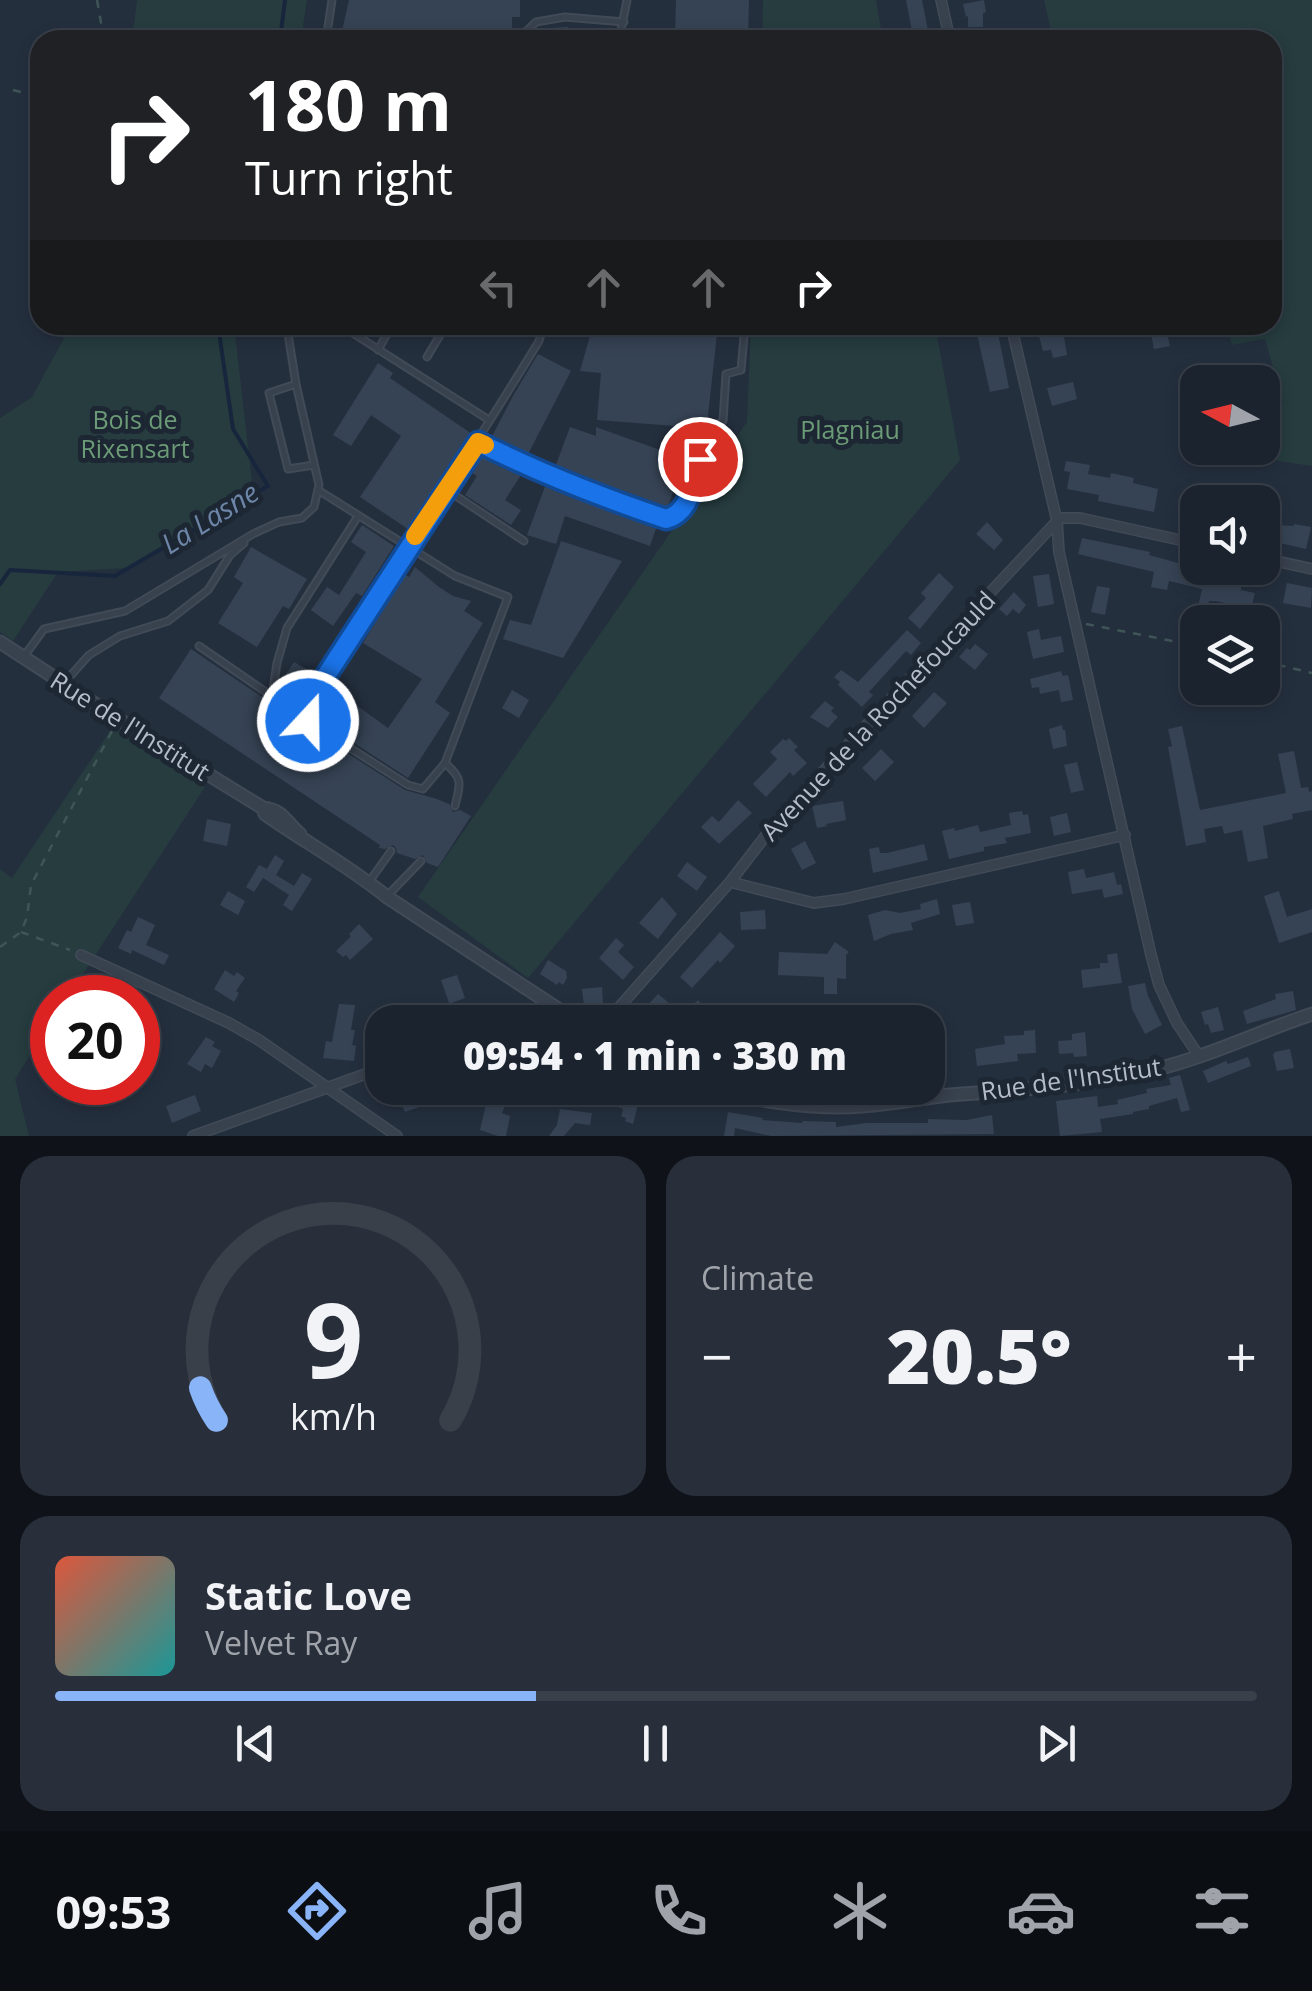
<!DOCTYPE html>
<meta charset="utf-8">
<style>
body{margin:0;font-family:"Open Sans",sans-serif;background:#282f3a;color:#f1f3f6;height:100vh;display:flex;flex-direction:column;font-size:38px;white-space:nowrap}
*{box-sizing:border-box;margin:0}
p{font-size:32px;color:#a0a4aa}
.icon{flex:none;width:55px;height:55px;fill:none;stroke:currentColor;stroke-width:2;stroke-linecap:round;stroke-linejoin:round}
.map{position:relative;height:1136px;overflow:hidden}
.side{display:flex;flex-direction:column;gap:20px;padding:20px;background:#0f1319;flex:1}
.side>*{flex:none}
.banner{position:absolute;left:30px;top:30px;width:1252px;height:305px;border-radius:30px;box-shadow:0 5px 15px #0003,0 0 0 2px #39404a;background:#202124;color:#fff;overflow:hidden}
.needle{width:65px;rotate:277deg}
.controls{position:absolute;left:1180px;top:365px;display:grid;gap:20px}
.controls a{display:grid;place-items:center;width:100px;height:100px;border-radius:20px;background:#1b232e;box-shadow:0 5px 15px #0003,0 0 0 2px #39404a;font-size:50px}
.speed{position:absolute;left:30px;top:975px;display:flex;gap:20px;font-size:50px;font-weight:700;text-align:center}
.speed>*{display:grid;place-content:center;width:130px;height:130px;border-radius:50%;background:#1b232e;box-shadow:0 5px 15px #0003,0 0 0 2px #39404a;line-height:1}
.speed .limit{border:15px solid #d22;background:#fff;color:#111}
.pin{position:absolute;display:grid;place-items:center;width:85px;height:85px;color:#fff;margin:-42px;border:5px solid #fff;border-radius:50%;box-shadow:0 2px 10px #0007}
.me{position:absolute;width:110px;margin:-55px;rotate:21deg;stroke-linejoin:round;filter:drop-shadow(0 0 8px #0008)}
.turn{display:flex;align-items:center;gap:35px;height:210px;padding:0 50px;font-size:45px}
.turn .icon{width:130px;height:130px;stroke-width:2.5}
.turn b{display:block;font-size:70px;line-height:85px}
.lanes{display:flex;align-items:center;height:95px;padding:0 50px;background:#0003;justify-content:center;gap:50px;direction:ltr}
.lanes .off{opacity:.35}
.big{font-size:75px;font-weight:800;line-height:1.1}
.side .card{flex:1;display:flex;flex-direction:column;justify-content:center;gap:15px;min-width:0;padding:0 35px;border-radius:30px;background:#282f3a}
.side .dial{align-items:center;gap:0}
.dial svg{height:260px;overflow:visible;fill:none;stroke:#39404a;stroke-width:7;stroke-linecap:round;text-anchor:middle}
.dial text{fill:#f1f3f6;stroke:none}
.song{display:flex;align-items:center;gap:30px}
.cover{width:120px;height:120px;border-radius:15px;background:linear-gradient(135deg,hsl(10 70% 55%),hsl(180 70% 35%))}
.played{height:10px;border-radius:5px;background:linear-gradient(90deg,#8ab4f8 40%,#39404a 40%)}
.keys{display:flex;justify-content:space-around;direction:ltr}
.heat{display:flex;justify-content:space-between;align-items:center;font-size:55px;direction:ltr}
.side .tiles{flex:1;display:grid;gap:20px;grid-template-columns:1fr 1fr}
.card:last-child{grid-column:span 2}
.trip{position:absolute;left:365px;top:1005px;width:580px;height:100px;border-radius:30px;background:#1b232e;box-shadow:0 5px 15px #0003,0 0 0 2px #39404a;font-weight:800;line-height:100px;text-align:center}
.tabs{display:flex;height:160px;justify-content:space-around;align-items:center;background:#0b0e12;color:#a0a4aa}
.tabs .icon{width:70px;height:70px}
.tabs .on{color:#8ab4f8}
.tabs b{font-size:45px;color:#f1f3f6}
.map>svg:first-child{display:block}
</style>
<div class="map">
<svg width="1312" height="1136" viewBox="0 0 1312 1136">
<rect width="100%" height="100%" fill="#242f3e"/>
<!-- green -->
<path fill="#263c3f" d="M137,0H307L301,40H132Z
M763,0H876L883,40H762Z
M1044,0H1312V466L1265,459L1262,448L1263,408L1283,402L1265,339L1232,345L1227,325H1272V40H1053Z
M71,325H234L253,490L128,568L58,572L13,641L0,632V418L32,397Z
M751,325H935L960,460L528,978L418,897L747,422Z
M118,719L205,787L68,997L52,998V1021L15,1079L29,1136H0V869L12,878Z"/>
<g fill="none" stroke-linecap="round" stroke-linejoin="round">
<!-- stream -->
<path stroke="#17263c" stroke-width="4" d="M280,40L285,0
M0,584L10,570L115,576L268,486L233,429L218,325"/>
</g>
<!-- building -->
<path fill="#364354" d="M349,0H520V17H512V33H498V40H340Z
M676,0H749L748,40H675Z
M906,0H922L928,31H912Z
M984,0L986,12L983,13V27H968V16L966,17L963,4Z
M567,27L599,40H526L550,28Z
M593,325H718L707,424L701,428L597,420L601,373L580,371Z
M975,325H1003L1004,331L998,333L1009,388L990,392Z
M1149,325H1165L1170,346L1154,349Z
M1063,331L1067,355L1053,358L1051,350L1043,351L1039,336Z
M538,354L571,371L526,458L490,440L513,396Z
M378,363L393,373L390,378L472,434L408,529L360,497L401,436L371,415L351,446L333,435Z
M1073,382L1077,399L1052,406L1047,388Z
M570,427L596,436V427L685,459L666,512L554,470Z
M485,452L521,469L519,473L521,475L505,500L521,510L511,525L465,495L477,476L472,473Z
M1066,461L1090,465L1088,474L1110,478L1111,473L1134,478L1133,483L1158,489L1154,512L1098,501L1099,495L1067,489L1070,472L1064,471Z
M550,482L658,523L650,546L565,516L556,544L527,535L546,484L549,485Z
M987,522L1003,540L994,550L976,534Z
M1262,523L1277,527V525L1294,526V524L1311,527L1306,549L1262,539Z
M362,525L394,546L362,596L356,593L333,626L311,610L327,587L339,595L366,552L351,542Z
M1082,538L1150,552L1149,555L1196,568L1194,577L1241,587V590L1255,593L1251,609L1216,601H1209L1208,605L1199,603L1202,589L1169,581L1167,590L1151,587L1154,572L1078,554Z
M561,541L622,561L563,658L503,639L510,620L531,625Z
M251,547L307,579L289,609L283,606L257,647L218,623L243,583L234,577Z
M415,567L439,587L453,596L471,601L464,611L483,623L435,702L450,713L408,778L314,717L313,714L331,687L388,728L422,679L363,643L404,574L409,577Z
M939,573L954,587L920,629L908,618L926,598L921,593Z
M1049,574L1054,604L1038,607L1033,576Z
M1287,583L1312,588L1311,608L1283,603Z
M1097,586L1110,588L1105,615L1091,612Z
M1014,592L1026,605L1019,614L1013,609L1007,616L999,609Z
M1039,629L1041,640L1061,636L1064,652L1033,659L1027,632Z
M907,630L921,643L911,655L906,651L869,692L873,695L862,707L838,685L840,682L834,677L841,670L858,682Z
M975,644L988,654L975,670L959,657L967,648L970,650Z
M191,649L305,726L405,790L437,799L449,804L453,812L460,810L471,816L438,867L427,863L423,855L415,859L397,853L396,848L393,845L385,849L379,848L380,845L159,698Z
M294,662L308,670L298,689L290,690L286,689L283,678Z
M1061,671L1063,676L1068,675L1073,700L1061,702L1059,690L1040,694L1039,687L1032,688L1030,679Z
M512,690L529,700L519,718L502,708Z
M934,692L947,703L924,728L912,716Z
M825,701L834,708L831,711L838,717L828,728L810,717Z
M1062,725L1063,730H1065L1067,746L1053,749L1049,729Z
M1182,726L1200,810L1286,793L1278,754L1294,751L1301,788L1308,787L1309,792L1312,791V810L1292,814L1293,819L1263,826L1268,858L1248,862L1242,830L1224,834L1222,826L1204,829L1206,842L1186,846L1168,747L1172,746L1168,729Z
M789,738L798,747L794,750L807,763L793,776L790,772L766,797L753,784L777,759L770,752L783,739L786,741Z
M881,749L894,762L875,781L862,768Z
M1077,762L1084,790L1071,793L1064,765Z
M738,800L752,813L719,844L701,827L712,816L719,822Z
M843,801L846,820L826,824L827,826L817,828L812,806Z
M1022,811L1023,815L1028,814L1031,833L1005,838L1007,843L984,847V851L949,859L942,831L954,828L955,831L978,825L980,832L1011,825L1009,813Z
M1067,813L1071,832L1054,836L1050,817Z
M207,819L231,824L227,846L203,841Z
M805,841L816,863L802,870L791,849Z
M924,844L928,860L873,873L869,849L879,847L880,853H887Z
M275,855L284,861L276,875L294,886L302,873L312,879L292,911L283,905L289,895L263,878L254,892L246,887L259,865L267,869Z
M687,862L707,877L697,891L677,876Z
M1084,869L1086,878L1114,872L1117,885L1121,884L1123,894L1104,898L1102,889L1072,894L1068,872Z
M228,891L245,901L238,915L220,905Z
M1279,891L1287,917L1312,909V932L1279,943L1264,896Z
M662,897L677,914L658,939L639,923Z
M937,899L940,914L911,923L913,930L891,934L874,941L868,915L885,910L900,913L921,909L920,904Z
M970,902L974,923L956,926L952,905Z
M765,910L766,929L741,930L740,912Z
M138,917L155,925L146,945L169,955L164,965L132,950L131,954L118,948L127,930L131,932Z
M359,924L373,939L350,960L346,955L343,957L336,951L351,936L349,934Z
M720,932L735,946L720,963L718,960L692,988L680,977Z
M616,938L624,945L618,952L634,967L623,980L599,958Z
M835,942L849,952L846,955V979L837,978V994H824V977L778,975L779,952L827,954Z
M1117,953L1122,983L1083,988L1081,970L1100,968V963H1108L1107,955Z
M548,960L566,971L567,978L563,985L559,982L557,985L540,974Z
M225,970L234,976L237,972L245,978L236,991L239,993L234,1002L214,989Z
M457,975L465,998L449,1004L453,1017L445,1020L440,1006L449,1003L441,980Z
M1145,983L1148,996L1162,1025L1145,1034L1132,1009L1128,986Z
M602,987L603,1004L584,1006L582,989Z
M1293,991L1296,1010L1247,1024L1243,1011L1276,999L1275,994Z
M658,994L669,1003L657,1016L651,1022H632Z
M698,1000L711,1014L702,1022H673Z
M339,1004L355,1005L351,1030H355L352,1045L356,1046L354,1061L323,1058L326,1041L332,1042Z
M1218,1007L1224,1030L1211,1033L1208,1024L1205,1025L1201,1012Z
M1035,1030L1036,1053L1017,1054L1018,1061L977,1066L975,1049L1005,1044L1004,1036L1024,1035V1031Z
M1085,1032L1087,1056L1074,1057L1073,1053L1059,1054L1058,1041L1072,1040V1034Z
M206,1037L215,1042L212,1046L221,1051L212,1068L205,1064L201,1072L187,1064Z
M946,1043L947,1058H938L939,1075L928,1076V1044Z
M1290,1049L1294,1068L1277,1071L1273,1055L1275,1052Z
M1248,1057L1251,1066L1208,1083L1203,1071L1226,1061L1228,1064Z
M1180,1075L1190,1110L1181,1112L1177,1098L1149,1106V1109L1133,1112V1114L1100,1119L1102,1132L1060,1136L1056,1101L1097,1096L1098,1107L1118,1104L1117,1100L1147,1093L1146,1089L1171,1085L1169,1078Z
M393,1088H429L433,1102L405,1112L402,1104L399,1105Z
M599,1088H632L629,1097L639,1100L633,1124L625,1121L626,1118L621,1116L623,1109L616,1106L619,1096L599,1089Z
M195,1095L201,1111L172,1123L166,1106Z
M487,1100L505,1106L502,1113L510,1116L506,1136H498L480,1130Z
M560,1109L592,1113L590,1125L575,1123L564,1136H549L557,1125Z
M728,1112L763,1118L762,1120L802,1123L803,1121L836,1122V1127L866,1123H928V1119L967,1120L992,1115L994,1134L771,1136L735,1128L734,1136H724Z"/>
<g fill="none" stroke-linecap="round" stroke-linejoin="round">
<defs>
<path id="service" d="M326,40L332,0
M517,40L536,22L565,17L624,22
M619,40L627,0
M340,325L489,420
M413,325L442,331
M526,325L542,329
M378,350L392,325
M427,357L446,325
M296,384L269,393L288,469L314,465
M478,441C539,473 601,496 666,519C693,513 700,458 703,434L723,421L726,374L741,370L745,325
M318,490L455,576L508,597L445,763L423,789L408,785L308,721L305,707C383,585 464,465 539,341L544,325
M447,490L524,541
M199,646L308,721
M25,655L44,629L125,611L253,534L279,522L302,518L314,507L319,485L296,384L288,334L289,325
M64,683L89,655L120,636L168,621L208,590L230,555L244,543
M272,696L277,663L287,628L358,516
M445,763C464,779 460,785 455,806
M369,882L391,851
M389,894L421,861"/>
<path id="minor" d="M941,0L950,40
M1011,325L1057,521L1059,552L1151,955L1159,985L1177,1023L1199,1056
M1262,558L1312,569
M730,882L814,903L844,899L1125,835
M81,955L229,1023L259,1040L397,1136
M609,1022L614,1013L730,882L777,821L1057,521L1062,518H1080L1198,544
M193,1136L382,1068"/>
<path id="tertiary" d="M0,642L118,719L263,808L265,814C305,842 349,866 387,897L578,1022
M263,808C285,811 285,822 300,834
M704,1088C757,1100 808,1110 863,1106C897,1104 929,1096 962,1094C1026,1089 1091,1085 1153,1070C1208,1057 1258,1032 1312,1014"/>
</defs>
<!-- service casing -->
<use href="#service" stroke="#414a57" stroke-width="9"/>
<!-- minor casing -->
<use href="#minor" stroke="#414a57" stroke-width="12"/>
<!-- tertiary casing -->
<use href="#tertiary" stroke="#414a57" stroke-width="15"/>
<!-- path -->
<path stroke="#3f5557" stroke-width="2.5" stroke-dasharray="8 8" stroke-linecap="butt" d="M97,0L104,40
M13,90L40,97
M1086,624L1198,646
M1262,661L1312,673
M21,932L70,950
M0,947L21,932L27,917L31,885L113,729"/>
<!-- service -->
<use href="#service" stroke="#38414e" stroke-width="5"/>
<!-- minor -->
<use href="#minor" stroke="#38414e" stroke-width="9"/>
<!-- tertiary -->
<use href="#tertiary" stroke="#38414e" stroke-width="11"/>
</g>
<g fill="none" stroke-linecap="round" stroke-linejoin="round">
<defs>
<path id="route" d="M308,721L305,708L478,442C539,473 601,497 666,519C691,513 693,481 700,459"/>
</defs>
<!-- route casing -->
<use href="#route" stroke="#114b97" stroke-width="25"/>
<!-- route -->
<use href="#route" stroke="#1a73e8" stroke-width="18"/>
<!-- slow -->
<path stroke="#f59e0b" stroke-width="18" d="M415,536L478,442L485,445"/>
</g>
<g text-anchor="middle" stroke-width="10" stroke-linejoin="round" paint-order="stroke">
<!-- park labels -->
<g font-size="25" fill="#6b9a76" stroke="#1d2633">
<text x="135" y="429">Bois de<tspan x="135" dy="29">Rixensart</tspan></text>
<text x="850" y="439">Plagniau</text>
</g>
<!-- street labels -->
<g font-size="25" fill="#b4bcc9" stroke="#1d2633">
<text transform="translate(878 716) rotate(-47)" y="9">Avenue de la Rochefoucauld</text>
<text transform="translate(130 726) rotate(32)" y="9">Rue de l'Institut</text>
<text transform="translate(1071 1079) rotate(-8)" y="9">Rue de l'Institut</text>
</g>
<!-- water labels -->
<g font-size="28" font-style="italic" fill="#6d86a8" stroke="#1d2633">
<text transform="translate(210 518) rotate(-32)" y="10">La Lasne</text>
</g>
</g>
</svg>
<div class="controls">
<a><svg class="needle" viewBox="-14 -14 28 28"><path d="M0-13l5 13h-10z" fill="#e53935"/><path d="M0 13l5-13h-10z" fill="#a0a4aa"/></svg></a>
<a><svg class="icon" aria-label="sound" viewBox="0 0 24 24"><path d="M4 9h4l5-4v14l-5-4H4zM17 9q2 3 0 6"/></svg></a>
<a><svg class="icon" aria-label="layers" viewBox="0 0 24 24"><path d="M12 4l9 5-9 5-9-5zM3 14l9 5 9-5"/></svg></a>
</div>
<div class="speed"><div class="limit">20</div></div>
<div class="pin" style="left:700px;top:459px;background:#d93025"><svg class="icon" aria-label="arrive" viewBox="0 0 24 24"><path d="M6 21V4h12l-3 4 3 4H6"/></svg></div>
<svg class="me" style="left:308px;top:721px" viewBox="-20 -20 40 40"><circle r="17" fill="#1a73e8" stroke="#fff" stroke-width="3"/><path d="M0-11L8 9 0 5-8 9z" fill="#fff"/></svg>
<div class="trip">09:54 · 1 min · 330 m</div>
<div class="banner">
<div class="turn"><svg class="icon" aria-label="right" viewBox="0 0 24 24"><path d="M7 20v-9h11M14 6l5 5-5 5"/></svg><div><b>180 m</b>Turn right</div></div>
<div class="lanes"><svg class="icon off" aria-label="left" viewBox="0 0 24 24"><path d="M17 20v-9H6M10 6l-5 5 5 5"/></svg><svg class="icon off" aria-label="ahead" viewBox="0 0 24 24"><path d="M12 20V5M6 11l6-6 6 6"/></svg><svg class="icon off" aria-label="ahead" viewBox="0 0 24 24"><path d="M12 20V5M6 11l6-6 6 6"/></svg><svg class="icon" aria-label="right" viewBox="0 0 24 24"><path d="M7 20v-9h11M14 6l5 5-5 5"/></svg></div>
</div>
</div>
<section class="side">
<div class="tiles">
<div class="card dial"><svg viewBox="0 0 100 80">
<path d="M14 69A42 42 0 1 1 86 69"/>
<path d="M14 69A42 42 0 0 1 9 59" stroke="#8ab4f8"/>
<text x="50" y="56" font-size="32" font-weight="700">9</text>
<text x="50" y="72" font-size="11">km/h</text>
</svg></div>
<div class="card"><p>Climate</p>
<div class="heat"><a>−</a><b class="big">20.5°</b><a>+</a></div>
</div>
<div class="card">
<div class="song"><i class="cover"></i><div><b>Static Love</b><p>Velvet Ray</p></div></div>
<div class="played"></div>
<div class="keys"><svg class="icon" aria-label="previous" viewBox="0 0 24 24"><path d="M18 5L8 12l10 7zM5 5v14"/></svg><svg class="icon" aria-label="pause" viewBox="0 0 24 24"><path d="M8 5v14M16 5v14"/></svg><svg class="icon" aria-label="next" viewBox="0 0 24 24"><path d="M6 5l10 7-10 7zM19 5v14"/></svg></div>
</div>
</div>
</section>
<nav class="tabs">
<b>09:53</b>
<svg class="icon on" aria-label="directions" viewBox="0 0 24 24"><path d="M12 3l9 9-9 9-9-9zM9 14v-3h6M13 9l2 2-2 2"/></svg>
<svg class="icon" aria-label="music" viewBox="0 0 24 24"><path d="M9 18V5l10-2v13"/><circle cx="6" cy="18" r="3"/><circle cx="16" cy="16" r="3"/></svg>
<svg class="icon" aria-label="phone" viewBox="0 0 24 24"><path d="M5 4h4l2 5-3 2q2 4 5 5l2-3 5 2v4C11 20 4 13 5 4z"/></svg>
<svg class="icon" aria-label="climate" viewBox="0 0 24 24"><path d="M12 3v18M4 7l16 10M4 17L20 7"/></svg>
<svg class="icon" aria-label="car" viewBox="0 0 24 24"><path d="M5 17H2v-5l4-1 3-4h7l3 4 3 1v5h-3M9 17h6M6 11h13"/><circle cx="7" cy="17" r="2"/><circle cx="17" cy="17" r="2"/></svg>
<svg class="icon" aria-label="filters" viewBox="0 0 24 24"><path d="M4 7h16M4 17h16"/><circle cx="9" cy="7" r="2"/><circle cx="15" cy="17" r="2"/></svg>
</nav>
